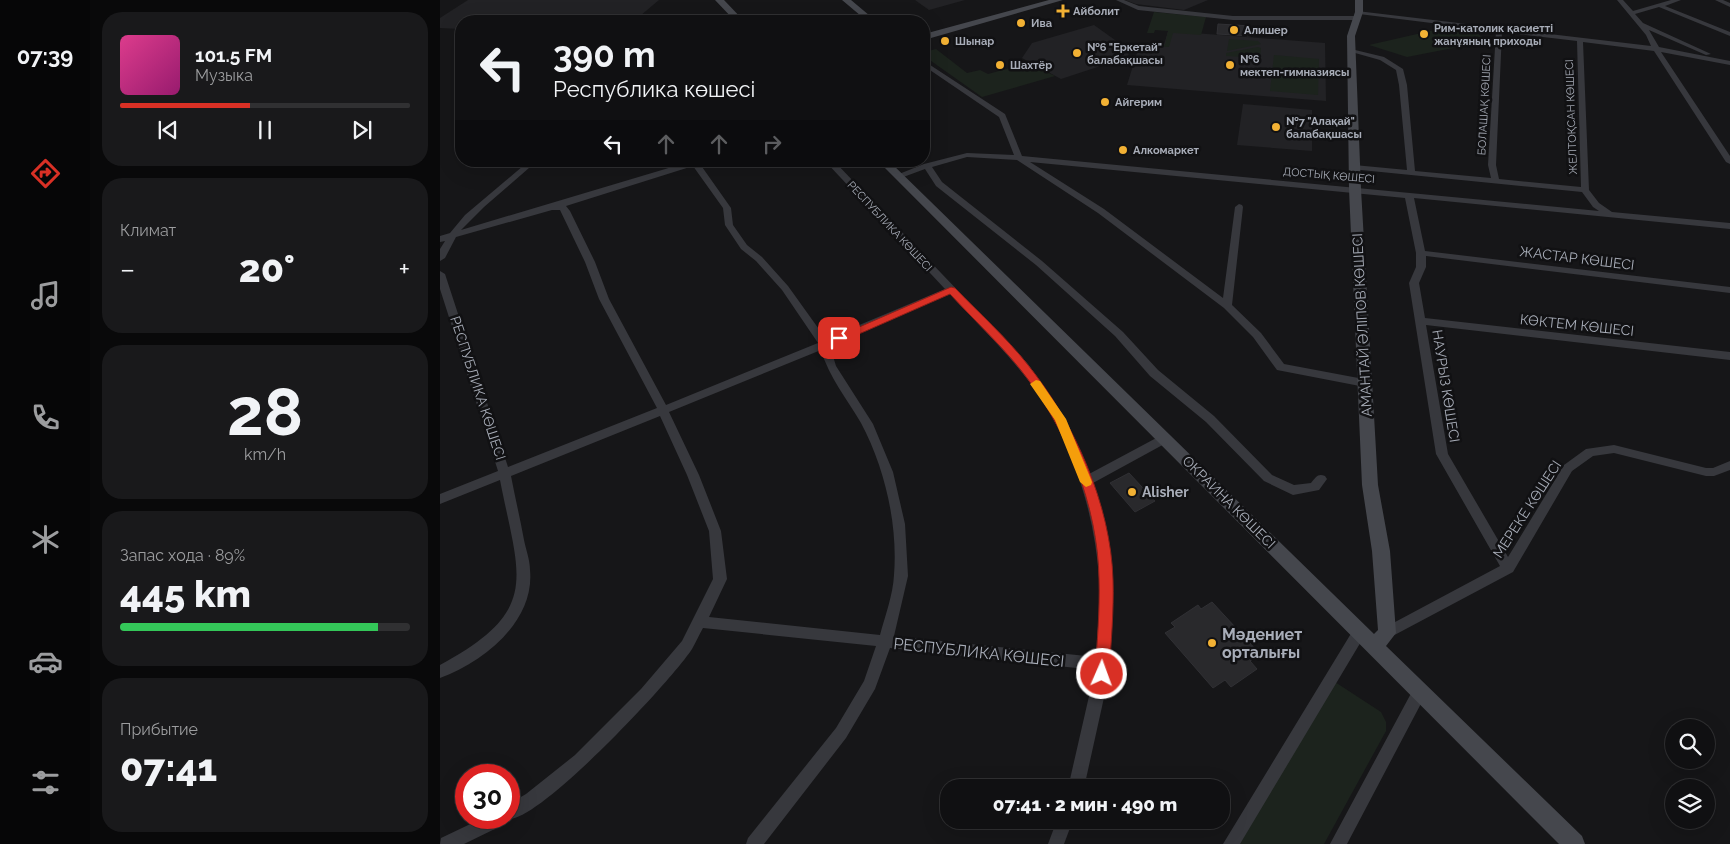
<!DOCTYPE html>
<html lang="ru">
<meta charset="utf-8">
<style>
body{margin:0;font-family:Raleway,sans-serif;background:#19191b;color:#f1f3f6;height:100vh;display:flex;flex-direction:column;font-size:19px;white-space:nowrap}
*{box-sizing:border-box;margin:0}
p{font-size:16px;color:#9c9d9f}
.icon{flex:none;width:28px;height:28px;fill:none;stroke:currentColor;stroke-width:2;stroke-linecap:round;stroke-linejoin:round}
.map{position:relative;flex:1;overflow:hidden}
.side{display:flex;flex-direction:column;gap:12px;padding:12px;background:#09090a;width:350px}
.side>*{flex:none}
.banner{position:absolute;left:15px;top:15px;width:475px;height:152px;border-radius:20px;box-shadow:0 5px 20px #0002,0 0 0 1px #303032;background:#101012;color:#f1f3f6;overflow:hidden}
.buttons{position:absolute;left:1225px;top:719px;display:grid;gap:10px}
.buttons a{display:grid;place-items:center;width:50px;height:50px;border-radius:50%;background:#101012;box-shadow:0 5px 20px #0002,0 0 0 1px #303032;font-size:25px}
.speed{position:absolute;left:15px;top:764px;display:flex;gap:10px;font-size:25px;font-weight:700;text-align:center}
.speed>*{display:grid;place-content:center;width:65px;height:65px;border-radius:50%;background:#101012;box-shadow:0 5px 20px #0002,0 0 0 1px #303032;line-height:1}
.speed .limit{border:8px solid #d22;background:#fff;color:#111}
.pin{position:absolute;display:grid;place-items:center;width:42px;height:42px;color:#fff;margin:-21px;border-radius:10px;box-shadow:0 2px 8px #0006}
.me{position:absolute;width:55px;margin:-28px;rotate:2deg;stroke-linejoin:round;filter:drop-shadow(0 0 4px #0008)}
.turn{display:flex;align-items:center;gap:18px;height:105px;padding:0 15px;font-size:22px}
.turn .icon{width:65px;height:65px;stroke-width:2.5}
.turn b{display:block;font-size:35px;line-height:42px}
.lanes{display:flex;align-items:center;height:48px;padding:0 15px;background:#0003;justify-content:center;gap:25px;direction:ltr}
.lanes .off{opacity:.35}
.big{font-size:38px;font-weight:800;line-height:1.1}
.side .card{flex:1;display:flex;flex-direction:column;justify-content:center;gap:8px;min-width:0;padding:0 18px;border-radius:20px;background:#19191b}
.side .dial{align-items:center;gap:0}
.dial b{font-size:65px;line-height:1}
.song{display:flex;align-items:center;gap:15px}
.cover{width:60px;height:60px;border-radius:8px;background:linear-gradient(135deg,hsl(330 70% 55%),hsl(320 70% 35%))}
.played{height:5px;border-radius:2px;background:linear-gradient(90deg,#d93025 45%,#303032 45%)}
.keys{display:flex;justify-content:space-around;direction:ltr}
.heat{display:flex;justify-content:space-between;align-items:center;font-size:28px;direction:ltr}
.charge{height:8px;border-radius:4px;background:linear-gradient(90deg,#34c759 89%,#303032 0)}
.trip{position:absolute;left:500px;top:779px;width:290px;height:50px;border-radius:20px;background:#101012;box-shadow:0 5px 20px #0002,0 0 0 1px #303032;font-weight:800;line-height:50px;text-align:center}
main{display:flex;flex:1;min-height:0}
.dock{display:flex;flex-direction:column;width:90px;justify-content:space-around;align-items:center;background:#060607;color:#9c9d9f}
.dock .icon{width:35px;height:35px}
.dock .selected{color:#d93025}
.dock b{font-size:22px;color:#f1f3f6}
.map>svg:first-child{display:block}
</style>
<main>
<nav class="dock">
<b>07:39</b>
<svg class="icon selected" aria-label="directions" viewBox="0 0 24 24"><path d="M12 3l9 9-9 9-9-9zM9 14v-3h6M13 9l2 2-2 2"/></svg>
<svg class="icon" aria-label="music" viewBox="0 0 24 24"><path d="M9 18V5l10-2v13"/><circle cx="6" cy="18" r="3"/><circle cx="16" cy="16" r="3"/></svg>
<svg class="icon" aria-label="phone" viewBox="0 0 24 24"><path d="M5 4h4l2 5-3 2q2 4 5 5l2-3 5 2v4C11 20 4 13 5 4z"/></svg>
<svg class="icon" aria-label="climate" viewBox="0 0 24 24"><path d="M12 3v18M4 7l16 10M4 17L20 7"/></svg>
<svg class="icon" aria-label="car" viewBox="0 0 24 24"><path d="M5 17H2v-5l4-1 3-4h7l3 4 3 1v5h-3M9 17h6M6 11h13"/><circle cx="7" cy="17" r="2"/><circle cx="17" cy="17" r="2"/></svg>
<svg class="icon" aria-label="filters" viewBox="0 0 24 24"><path d="M4 7h16M4 17h16"/><circle cx="9" cy="7" r="2"/><circle cx="15" cy="17" r="2"/></svg>
</nav>
<section class="side">
<div class="card">
<div class="song"><i class="cover"></i><div><b>101.5 FM</b><p>Музыка</p></div></div>
<div class="played"></div>
<div class="keys"><svg class="icon" aria-label="previous" viewBox="0 0 24 24"><path d="M18 5L8 12l10 7zM5 5v14"/></svg><svg class="icon" aria-label="pause" viewBox="0 0 24 24"><path d="M8 5v14M16 5v14"/></svg><svg class="icon" aria-label="next" viewBox="0 0 24 24"><path d="M6 5l10 7-10 7zM19 5v14"/></svg></div>
</div>
<div class="card"><p>Климат</p>
<div class="heat"><a>−</a><b class="big">20°</b><a>+</a></div>
</div>
<div class="card dial"><b>28</b><p>km/h</p></div>
<div class="card"><p>Запас хода · 89%</p><b class="big">445 km</b><div class="charge"></div></div>
<div class="card"><p>Прибытие</p><b class="big">07:41</b></div>
</section>
<div class="map">
<svg width="1290" height="844" viewBox="0 0 1290 844">
<rect width="100%" height="100%" fill="#161618"/>
<!-- built -->
<path fill="#222225" d="M28,0H219L194,21H21V29L0,28V18Z
M475,0H525L489,10Z
M685,0H768L744,10L696,4Z
M654,25L689,50L688,57L621,79L582,58L592,43Z
M728,31L885,43L886,101L687,85L700,43L724,45Z
M803,104L872,110V151L797,145Z"/>
<!-- green -->
<path fill="#1c231d" d="M714,12L766,17L761,35L733,33L729,47L710,46V44L725,45L728,31L715,30L714,33H707Z
M1012,26L1028,28L1049,41L967,57L929,45Z
M789,39L818,41L821,44L787,51Z
M818,47L821,48L820,58L786,56V53Z
M496,49L527,73L540,70L548,74L588,63L615,76L542,97L484,56V52Z
M834,55L879,59L878,95L830,91Z
M895,682L941,712L946,722V731L884,844H795Z"/>
<!-- building -->
<path fill="#29292c" stroke="#303034" d="M778,24L811,26V36L777,34Z
M689,473L715,501L695,512L670,483Z
M772,602L820,654L810,661L817,669L791,687L785,680L773,688L725,633L735,627L731,623L758,605L761,609Z"/>
<g fill="none" stroke-linecap="round" stroke-linejoin="round">
<!-- street -->
<path fill="#37383d" fill-rule="evenodd" d="M676,0H684L699,6L793,16H917L920,18L917,20H793L698,10Z
M1177,0H1183L1193,11L1231,0H1241L1225,6L1290,32V36L1219,7L1195,14L1203,23L1271,54L1266,55L1209,30L1219,47L1290,61V65L1221,52L1290,156V164L1286,162L1214,51L1143,42L1149,190L1159,203L1172,212L1290,223V229L974,198L985,251L1290,287V293L986,256V267L979,283L985,318L1290,352V360L986,325L1008,454L1068,557L1124,465L1146,449L1174,445L1266,468H1273L1290,461V470L1274,476H1266L1174,453L1153,456L1132,471L1073,572L947,639L942,637L940,633L942,629L1060,566L996,454L969,283L976,267V253L965,198L590,162L664,209L783,298L795,207L799,204L802,205L803,207L792,305L821,333L844,364L929,380L930,383L925,387L837,370L813,337L784,308L658,213L577,160L527,157L492,167L502,182L602,261L683,332L718,370L774,416L832,475L854,485L871,483C876,477 878,473 885,476L887,479L879,490L853,495L824,481L766,422L710,376L675,336L596,265L496,186L485,169L458,179L454,176L484,164L527,153L574,155L559,117L484,66V61L565,114L582,156L1159,211L1153,207L1142,192L911,169L910,167L914,165L967,170L959,85L956,70L940,60L908,51L911,49L944,57L963,69L967,85L975,171L1051,178L1048,165L1056,31L919,14L917,13V11L1211,46L1206,35ZM1062,32L1137,41L1141,187L1059,179L1056,165Z
M1275,0H1283L1290,3V7Z
M55,161H97L44,207L21,230L252,161H266L260,164L291,208L293,225L307,245L322,257L348,286L386,339L505,289L385,161H394L588,364L626,419L649,474L720,436H728L730,439L728,442L653,483L664,518L673,579L669,675L644,788H628L655,670L450,648L435,689L406,738L324,844H306L308,838L396,728L424,681L436,646L263,628C259,635 256,642 252,649C233,679 98,824 67,819L65,824L24,844H0L1,838L43,818H69V804L86,794L135,755L201,689L242,641L273,579L269,531L247,475L220,416L71,476C75,497 80,518 84,540C86,550 90,560 90,570C95,621 44,662 0,678V665C102,610 79,578 60,480L0,504V494L58,471L0,289V271L5,274L68,467L217,408L159,299L145,262L120,210H112L16,237L5,258L0,261V249L5,241L0,242V236L10,233L25,215L83,166L59,163ZM253,166L283,208L285,225L301,249L316,261L342,290L378,343L226,405L169,299L155,262L130,211L126,206ZM510,294C533,319 558,343 579,369C627,425 654,505 659,578C661,603 657,631 656,657L454,636L468,576L465,524L453,472L433,424L396,366L390,346ZM381,350C389,377 407,399 421,423C445,468 458,525 454,575C453,595 445,616 440,635L269,617L287,579L281,531L259,475L229,412Z
M920,625L925,627L927,631L925,635L800,844H783L915,627Z
M980,684L985,686L987,691L985,696L907,844H890L975,686Z
M617,820H633L624,844H608Z"/>
<!-- secondary -->
<path fill="#45474d" fill-rule="evenodd" d="M275,0H284L304,21H295Z
M402,0H411L436,21H427Z
M609,0H623L484,40V34Z
M915,0H923V12L915,36L921,189L938,485L950,551L956,633L946,646L1142,836L1145,844H1119L438,161H449L934,634L938,630L932,551L922,485L909,189L907,36L915,12Z"/>
</g>
<!-- route -->
<path fill="#d93025" stroke="#8d1f18" d="M511,287L515,288C539,313 566,337 588,365C634,422 671,505 673,580C674,611 671,643 669,674L667,679L662,681L657,679L655,674C657,643 660,611 659,579C658,506 626,426 580,369C559,343 533,319 510,294L403,341L399,342L394,338Z"/>
<!-- slow -->
<path fill="#f59e0b" d="M596,380L600,381L626,419L652,482L651,485L646,487L640,482L615,420L590,384Z"/>
<!-- markers -->
<g fill="#f2b134" stroke="#111113" stroke-width="2">
<path d="M620.5 3.5h5v5h5v5h-5v5h-5v-5h-5v-5h5z"/>
<circle cx="581" cy="23" r="5"/>
<circle cx="794" cy="30" r="5"/>
<circle cx="984" cy="34" r="5"/>
<circle cx="505" cy="41" r="5"/>
<circle cx="637" cy="53" r="5"/>
<circle cx="560" cy="65" r="5"/>
<circle cx="790" cy="65" r="5"/>
<circle cx="665" cy="102" r="5"/>
<circle cx="836" cy="127" r="5"/>
<circle cx="683" cy="150" r="5"/>
<circle cx="692" cy="492" r="5"/>
<circle cx="772" cy="643" r="5"/>
</g>
<g text-anchor="middle" stroke-width="5" stroke-linejoin="round" paint-order="stroke">
<!-- far-poi labels -->
<g font-size="11" font-weight="bold" fill="#a8adb8" stroke="#111113" text-anchor="start">
<text x="633" y="15">Айболит</text>
<text x="591" y="27">Ива</text>
<text x="994" y="32">Рим-католик қасиетті<tspan x="994" dy="13">жанұяның приходы</tspan></text>
<text x="804" y="34">Алишер</text>
<text x="515" y="45">Шынар</text>
<text x="647" y="51">№6 "Еркетай"<tspan x="647" dy="13">балабақшасы</tspan></text>
<text x="800" y="63">№6<tspan x="800" dy="13">мектеп-гимназиясы</tspan></text>
<text x="570" y="69">Шахтёр</text>
<text x="675" y="106">Айгерим</text>
<text x="846" y="125">№7 "Алақай"<tspan x="846" dy="13">балабақшасы</tspan></text>
<text x="693" y="154">Алкомаркет</text>
</g>
<!-- far-street labels -->
<g font-size="11" fill="#a8adb8" stroke="#111113">
<text transform="translate(1044 105) rotate(-87)" y="4">БОЛАШАҚ КӨШЕСІ</text>
<text transform="translate(1131 117) rotate(-92)" y="4">ЖЕЛТОҚСАН КӨШЕСІ</text>
<text transform="translate(889 175) rotate(5)" y="4">ДОСТЫҚ КӨШЕСІ</text>
<text transform="translate(450 226) rotate(47)" y="4">РЕСПУБЛИКА КӨШЕСІ</text>
</g>
<!-- street labels -->
<g font-size="14" fill="#a8adb8" stroke="#111113">
<text transform="translate(1137 258) rotate(7)" y="5">ЖАСТАР КӨШЕСІ</text>
<text transform="translate(922 325) rotate(-93)" y="5">АМАНТАЙ ӘЛІПОВ КӨШЕСІ</text>
<text transform="translate(1137 325) rotate(6)" y="5">КӨКТЕМ КӨШЕСІ</text>
<text transform="translate(1006 386) rotate(81)" y="5">НАУРЫЗ КӨШЕСІ</text>
<text transform="translate(38 388) rotate(72)" y="5">РЕСПУБЛИКА КӨШЕСІ</text>
<text transform="translate(789 502) rotate(45)" y="5">ОКРАИНА КӨШЕСІ</text>
<text transform="translate(1087 509) rotate(-57)" y="5">МЕРЕКЕ КӨШЕСІ</text>
</g>
<!-- poi labels -->
<g font-size="14" font-weight="bold" fill="#a8adb8" stroke="#111113" text-anchor="start">
<text x="702" y="497">Alisher</text>
</g>
<!-- near-poi labels -->
<g font-size="16" font-weight="bold" fill="#a8adb8" stroke="#111113" text-anchor="start">
<text x="782" y="640">Мәдениет<tspan x="782" dy="18">орталығы</tspan></text>
</g>
<!-- near-street labels -->
<g font-size="16" fill="#a8adb8" stroke="#111113">
<text transform="translate(539 652) rotate(6)" y="6">РЕСПУБЛИКА КӨШЕСІ</text>
</g>
</g>
</svg>
<div class="buttons">
<a><svg class="icon" aria-label="search" viewBox="0 0 24 24"><circle cx="10" cy="10" r="6"/><path d="M15 15l6 6"/></svg></a>
<a><svg class="icon" aria-label="layers" viewBox="0 0 24 24"><path d="M12 4l9 5-9 5-9-5zM3 14l9 5 9-5"/></svg></a>
</div>
<div class="speed"><div class="limit">30</div></div>
<div class="pin" style="left:399px;top:338px;background:#d93025"><svg class="icon" aria-label="arrive" viewBox="0 0 24 24"><path d="M6 21V4h12l-3 4 3 4H6"/></svg></div>
<svg class="me" style="left:662px;top:674px" viewBox="-20 -20 40 40"><circle r="17" fill="#d93025" stroke="#fff" stroke-width="3"/><path d="M0-11L8 9 0 5-8 9z" fill="#fff"/></svg>
<div class="trip">07:41 · 2 мин · 490 m</div>
<div class="banner">
<div class="turn"><svg class="icon" aria-label="left" viewBox="0 0 24 24"><path d="M17 20v-9H6M10 6l-5 5 5 5"/></svg><div><b>390 m</b>Республика көшесі</div></div>
<div class="lanes"><svg class="icon" aria-label="left" viewBox="0 0 24 24"><path d="M17 20v-9H6M10 6l-5 5 5 5"/></svg><svg class="icon off" aria-label="ahead" viewBox="0 0 24 24"><path d="M12 20V5M6 11l6-6 6 6"/></svg><svg class="icon off" aria-label="ahead" viewBox="0 0 24 24"><path d="M12 20V5M6 11l6-6 6 6"/></svg><svg class="icon off" aria-label="right" viewBox="0 0 24 24"><path d="M7 20v-9h11M14 6l5 5-5 5"/></svg></div>
</div>
</div>
</main>
